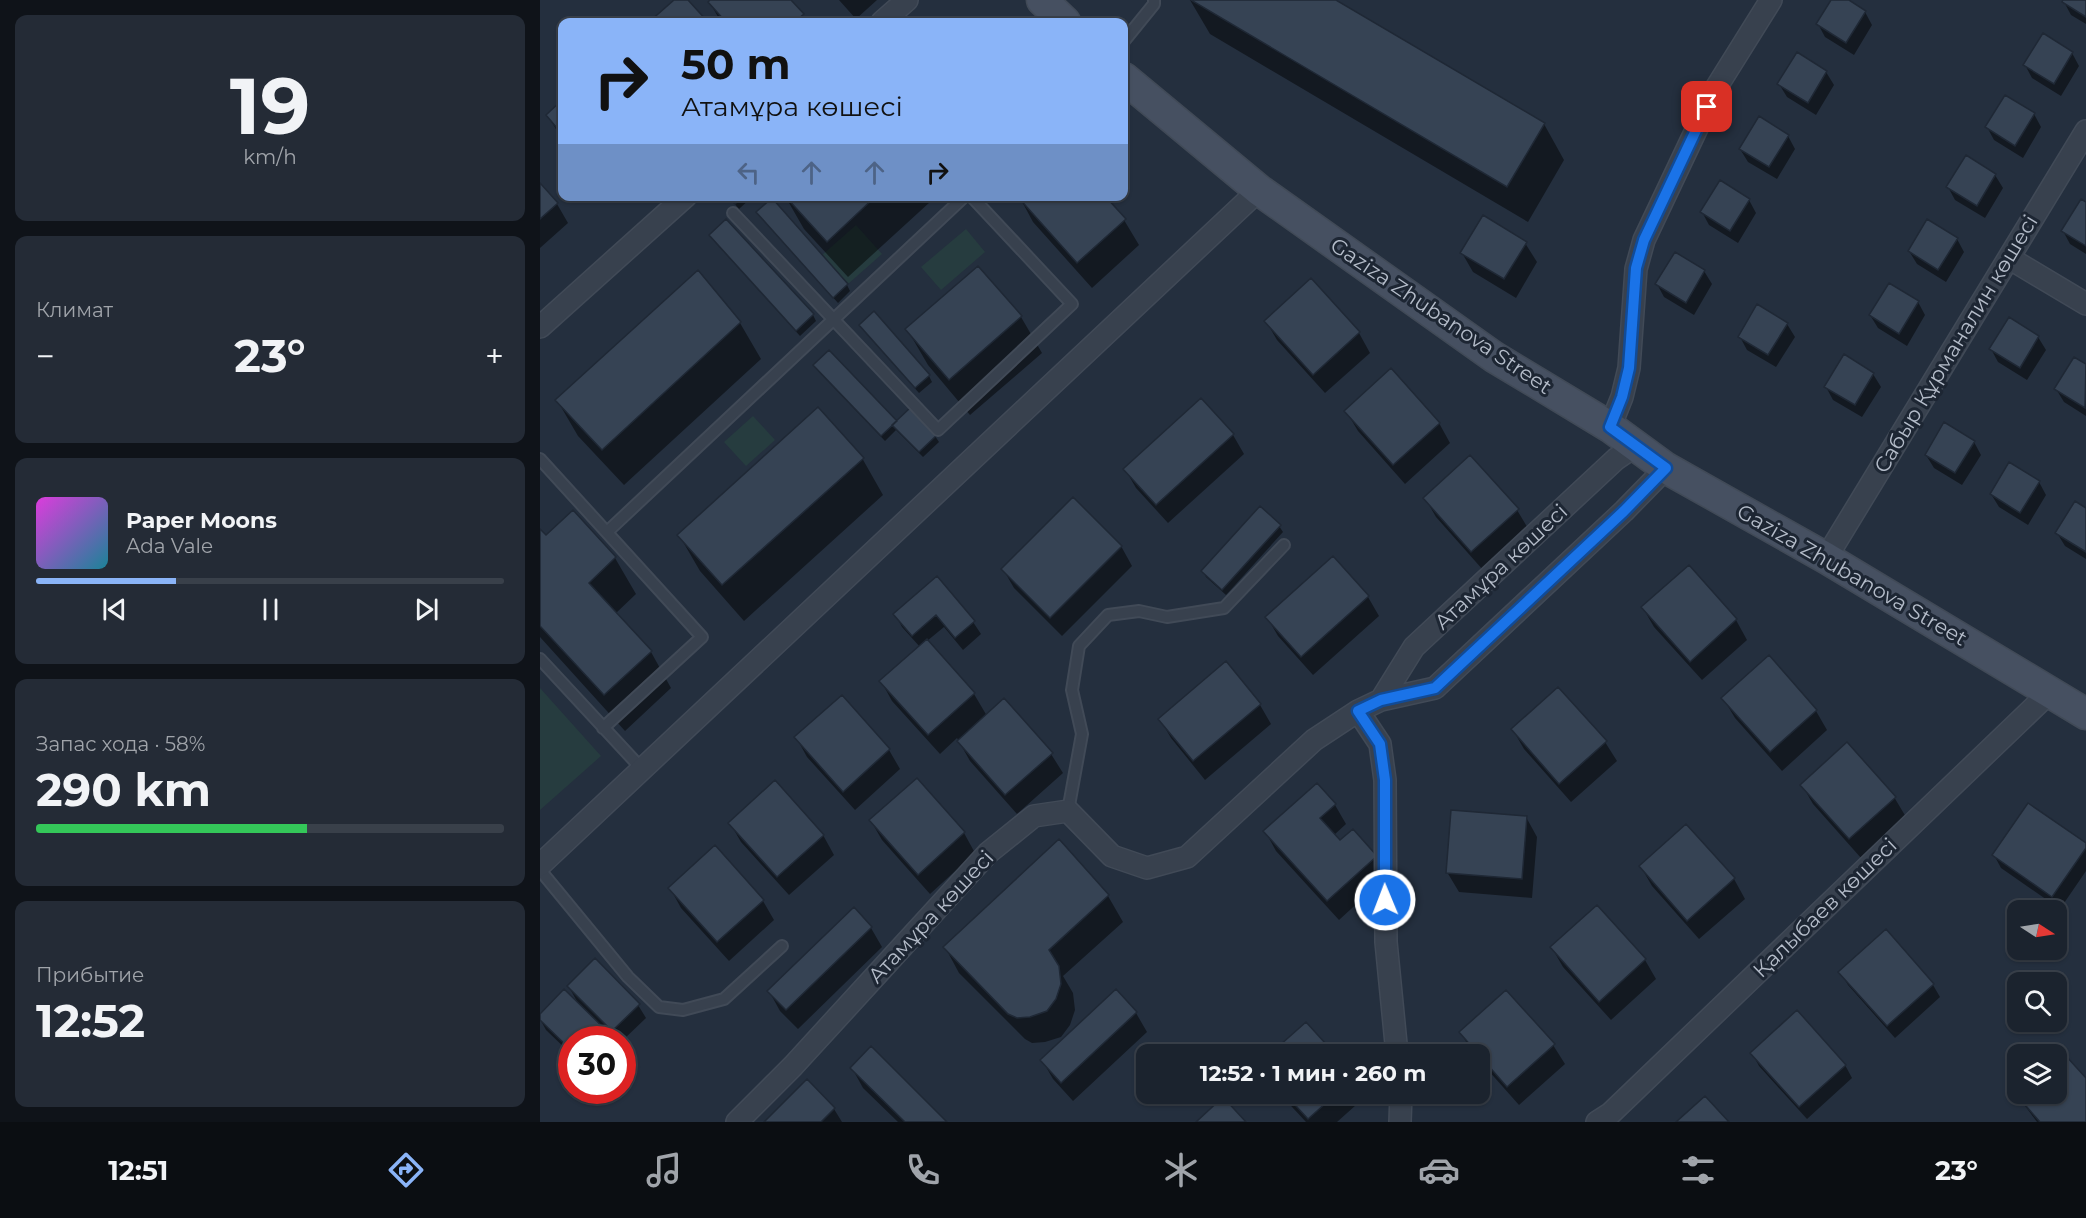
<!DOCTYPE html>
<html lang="ru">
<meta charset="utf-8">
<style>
body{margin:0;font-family:Montserrat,sans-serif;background:#242b36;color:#f1f3f6;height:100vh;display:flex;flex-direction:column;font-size:22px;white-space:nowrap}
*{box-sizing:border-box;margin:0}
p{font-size:20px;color:#a0a4aa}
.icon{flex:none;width:33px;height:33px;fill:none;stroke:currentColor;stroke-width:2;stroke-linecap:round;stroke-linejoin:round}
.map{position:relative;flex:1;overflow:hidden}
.panel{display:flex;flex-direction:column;gap:15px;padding:15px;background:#0f1319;width:540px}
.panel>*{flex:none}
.top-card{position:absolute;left:18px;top:18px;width:570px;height:183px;border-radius:12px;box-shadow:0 2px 4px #0004,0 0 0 2px #39404a;background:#8ab4f8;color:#111;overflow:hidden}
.needle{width:39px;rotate:102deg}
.buttons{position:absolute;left:1467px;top:900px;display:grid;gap:12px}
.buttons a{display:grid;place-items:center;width:60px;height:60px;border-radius:12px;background:#1b232e;box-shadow:0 2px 4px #0004,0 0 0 2px #39404a;font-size:30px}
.speed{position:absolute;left:18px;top:1026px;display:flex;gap:12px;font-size:30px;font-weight:700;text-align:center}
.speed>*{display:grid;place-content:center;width:78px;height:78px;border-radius:50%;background:#1b232e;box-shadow:0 2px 4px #0004,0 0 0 2px #39404a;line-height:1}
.speed .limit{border:9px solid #d22;background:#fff;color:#111}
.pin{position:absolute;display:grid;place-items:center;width:51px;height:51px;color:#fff;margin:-26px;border-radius:12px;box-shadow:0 3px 9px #0006}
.me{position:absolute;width:66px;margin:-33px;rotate:359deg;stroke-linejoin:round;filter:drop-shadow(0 0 4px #0008)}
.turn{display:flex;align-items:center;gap:21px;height:126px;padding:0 24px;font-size:27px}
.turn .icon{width:78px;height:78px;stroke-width:2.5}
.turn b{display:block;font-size:42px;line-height:51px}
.lanes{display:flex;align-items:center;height:57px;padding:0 24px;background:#0003;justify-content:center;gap:30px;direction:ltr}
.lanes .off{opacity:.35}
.big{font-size:45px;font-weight:700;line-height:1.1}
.panel .card{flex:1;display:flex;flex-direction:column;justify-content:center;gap:9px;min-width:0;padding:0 21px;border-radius:12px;background:#242b36}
.panel .dial{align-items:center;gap:0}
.dial b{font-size:78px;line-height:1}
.song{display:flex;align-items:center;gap:18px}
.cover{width:72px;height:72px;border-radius:9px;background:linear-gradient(135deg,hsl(300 70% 55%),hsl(190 70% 35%))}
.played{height:6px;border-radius:3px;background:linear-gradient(90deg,#8ab4f8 30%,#39404a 30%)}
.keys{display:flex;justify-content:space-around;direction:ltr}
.heat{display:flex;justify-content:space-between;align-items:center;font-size:33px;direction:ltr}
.charge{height:9px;border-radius:4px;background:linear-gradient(90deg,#34c759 58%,#39404a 0)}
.trip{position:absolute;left:596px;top:1044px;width:354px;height:60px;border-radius:12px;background:#1b232e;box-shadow:0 2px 4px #0004,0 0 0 2px #39404a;font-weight:700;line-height:60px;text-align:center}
.menu{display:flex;height:96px;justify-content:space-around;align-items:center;background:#0b0e12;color:#a0a4aa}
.menu .icon{width:42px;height:42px}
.menu .active{color:#8ab4f8}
.menu b{font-size:27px;color:#f1f3f6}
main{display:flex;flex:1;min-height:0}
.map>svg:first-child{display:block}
</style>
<main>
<section class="panel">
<div class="card dial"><b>19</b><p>km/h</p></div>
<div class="card"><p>Климат</p>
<div class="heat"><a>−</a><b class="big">23°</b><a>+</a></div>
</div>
<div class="card">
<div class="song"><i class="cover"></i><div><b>Paper Moons</b><p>Ada Vale</p></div></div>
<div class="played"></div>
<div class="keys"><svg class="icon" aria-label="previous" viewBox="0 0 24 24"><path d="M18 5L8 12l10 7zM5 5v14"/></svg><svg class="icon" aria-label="pause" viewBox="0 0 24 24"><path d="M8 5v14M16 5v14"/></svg><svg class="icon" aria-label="next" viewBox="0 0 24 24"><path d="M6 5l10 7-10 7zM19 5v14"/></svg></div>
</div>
<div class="card"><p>Запас хода · 58%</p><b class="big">290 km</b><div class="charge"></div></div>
<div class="card"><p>Прибытие</p><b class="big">12:52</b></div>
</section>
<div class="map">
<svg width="1546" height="1122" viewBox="0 0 1546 1122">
<rect width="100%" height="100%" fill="#242f3e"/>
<!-- green -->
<path fill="#263c3f" d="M316,225L342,254L308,284L282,255Z
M426,229L445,252L401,290L381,267Z
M213,416L235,440L206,466L184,442Z
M0,688L61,756L0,810Z"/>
<!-- shadow -->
<path fill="#0007" d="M136,0H146L166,22H111Z
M173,0H249L267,22H181L170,3Z
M299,0H337L316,19Z
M650,0H793L1004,124L1024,160L988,222L670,34Z
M1293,0H1306L1325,12L1332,25L1314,55L1285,37L1278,24Z
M1525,0H1546V24L1531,15L1524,2Z
M1532,53L1539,66L1521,96L1492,78L1485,65Z
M1286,72L1294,85L1276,115L1247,97L1239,84Z
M22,102V139L8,116Z
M1494,114L1501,127L1483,158L1454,140L1447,127Z
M1248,136L1255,149L1237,179L1208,162L1200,149Z
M1455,175L1463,188L1445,218L1415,200L1408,187Z
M0,186L17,204L28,223L0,248Z
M188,196H210L211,198L199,209Z
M245,196H386L390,202L308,277L264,229Z
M479,196L584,220L599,245L552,288L493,222Z
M232,200L307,285L310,291L298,303L222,218Z
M1209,200L1216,213L1198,243L1169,225L1162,212Z
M1546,204V254L1530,244L1523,231Z
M186,221L273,315L276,321L260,336L174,241L171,235Z
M1417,239L1424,252L1406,282L1377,264L1369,251Z
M985,243L997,262L976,298L933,272L922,253Z
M1135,254L1164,271L1172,284L1154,315L1124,297L1117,284Z
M438,268L481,317L502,353L430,415L388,365L367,329Z
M771,280L819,333L830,353L785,393L737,340L726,321Z
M1378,302L1385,315L1367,346L1338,328L1330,315Z
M200,323L221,359L84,485L38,436L17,400Z
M1247,324L1255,337L1236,367L1207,350L1200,337Z
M324,331L389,376L392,382L379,393Z
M1498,337L1506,350L1487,380L1458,362L1451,349Z
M1534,359L1546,366V416L1524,402L1516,389Z
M275,365L357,423L395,436L399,442L383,457L356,430L345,441L278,371Z
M1333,374L1341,387L1322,417L1293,400L1286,387Z
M806,411L899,423L910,443L865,484L818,431Z
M693,435L704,454L628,523L596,488L585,469Z
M1434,442L1441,455L1422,485L1394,468L1386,455Z
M322,458L343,495L204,621L160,571L139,535Z
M1499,482L1506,495L1488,525L1459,507L1451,494Z
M885,498L977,510L989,530L943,570L896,517Z
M1546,509V559L1525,546L1517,533Z
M33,512L75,558L96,594L75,614L111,652L131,688L85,731L0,637V531L6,537Z
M739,526L743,532L686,595L666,577L663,571Z
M581,546L592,566L522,636L474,588L463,569Z
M793,558L828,597L839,616L773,675L738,636L727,617Z
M1148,567L1196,620L1207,640L1162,680L1114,627L1103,608Z
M397,579L433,622L441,634L423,650L404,627L387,641L434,694L447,716L511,754L523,773L477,814L430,761L417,738L400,754L352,701L341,681L380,647L362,627L355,614Z
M302,697L349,750L360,769L315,810L267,757L256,737Z
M1183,698L1276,711L1287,730L1242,771L1195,718Z
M720,705L731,724L665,780L631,738L620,719Z
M973,730L1065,742L1077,761L1031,802L984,749Z
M377,780L424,833L435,853L390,894L342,840L331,821Z
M1262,785L1354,797L1366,817L1321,858L1273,804Z
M795,805L806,824L794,835L800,842L836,857L847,876L799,920L736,851L725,831Z
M986,817L997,837L992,898L919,892L907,872Z
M190,823L283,835L294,855L249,895L201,842Z
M519,841L568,896L583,922L523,976L533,993L535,1010L530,1025L521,1037L505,1042L492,1043L485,1039L419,973L405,947Z
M1546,845V871L1520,909L1461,868L1454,855Z
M1101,867L1194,879L1205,899L1159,939L1112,886Z
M130,888L223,901L234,920L189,961L141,908Z
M1057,907L1105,960L1116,979L1071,1020L1023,967L1012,948Z
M331,928L342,947L258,1029L240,1011L229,991Z
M1300,972L1393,985L1400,997L1355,1038L1308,985Z
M29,987L98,1005L106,1018L82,1041L76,1040L66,1029L71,1040H32V1055L6,1030L0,1019V1016L39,1005Z
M596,1013L607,1032L533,1101L513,1079L502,1060Z
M766,1024L793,1054H732Z
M921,1033L1013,1045L1025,1064L979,1105L939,1060V1054H934L932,1052Z
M1212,1053L1305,1065L1312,1078L1267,1119L1219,1066Z
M312,1068L405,1122H358L323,1088Z
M1546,1080V1122H1497L1480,1099L1486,1094H1516Z
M740,1094H823L825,1097L797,1122H766Z
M294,1109L302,1122H226Z"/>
<!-- building -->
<path fill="#364354" stroke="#1f2835" stroke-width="1.5" d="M134,0H148L168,22H109Z
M170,0H251L264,14L254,22H186L168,2Z
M651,0H796L1005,123L967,187Z
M1291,0H1309L1326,11L1306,43L1276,24Z
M1523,0H1546V17L1522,2Z
M1503,33L1533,52L1514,84L1483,65Z
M1257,52L1287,71L1268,103L1237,84Z
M1465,95L1495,113L1475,146L1445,127Z
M22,100V134L6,115Z
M1219,116L1249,135L1229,167L1199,149Z
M1426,155L1456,174L1437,206L1406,187Z
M1180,180L1210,199L1190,231L1160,212Z
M0,183L18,203L0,219Z
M187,196H203L195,204Z
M245,196H336L287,242Z
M477,196H565L586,219L537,263Z
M232,198L308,284L293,298L216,212Z
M1541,199L1546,202V246L1521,231Z
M943,215L987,242L964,279L920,253Z
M186,219L274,314L256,331L169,235Z
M1387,219L1418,238L1398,270L1368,251Z
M1135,252L1165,270L1146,303L1115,284Z
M438,266L482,316L409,380L365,329Z
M158,270L201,322L62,450L15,400Z
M771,278L820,332L773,375L724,321Z
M1349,283L1379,301L1359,334L1329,315Z
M1217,304L1248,323L1228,355L1198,337Z
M334,311L390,375L375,388L319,325Z
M1469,317L1499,336L1480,368L1449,349Z
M289,350L357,421L341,436L273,365Z
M1304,354L1334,373L1315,405L1284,387Z
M1534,357L1546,364L1545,408L1514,389Z
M851,368L900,423L853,465L804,411Z
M661,398L694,434L616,505L583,469Z
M278,407L324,458L182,585L137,535Z
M370,408L397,435L379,452L352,425Z
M1404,422L1435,441L1415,473L1385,455Z
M930,455L979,509L931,552L883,498Z
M1469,462L1500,481L1480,513L1450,494Z
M533,497L582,546L510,618L461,569Z
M1535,501L1546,508V552L1515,533Z
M720,506L741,525L682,590L661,571Z
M33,510L76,557L49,583L112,651L64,695L0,626V529L6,535Z
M793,556L829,596L761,657L725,617Z
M1149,565L1197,619L1150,662L1101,607Z
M397,576L435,621L415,638L396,615L372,636L353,614Z
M387,639L435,693L388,735L339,681Z
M1229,655L1277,710L1230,752L1181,698Z
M686,661L721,704L653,761L618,719Z
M1018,687L1067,741L1019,784L971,729Z
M302,695L350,749L303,792L254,737Z
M464,698L513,753L465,795L417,741Z
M1307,742L1356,797L1309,839L1260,785Z
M377,778L425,832L378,875L329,820Z
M235,780L284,835L237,877L188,823Z
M777,783L796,804L780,818L800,840L813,829L837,856L787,901L723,831Z
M1488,803L1546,843V848L1512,897L1452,855Z
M911,810L987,816L982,879L906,873Z
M1146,824L1195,878L1147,921L1099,866Z
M519,839L569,895L509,950L519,966L521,984L516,999L507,1011L490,1017L477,1018L468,1014L403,947Z
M175,845L224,900L177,942L128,888Z
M1057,905L1106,959L1059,1002L1010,947Z
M314,907L332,927L246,1010L227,991Z
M1346,929L1394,984L1347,1026L1298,972Z
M55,958L100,1004L72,1031L27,986Z
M24,989L70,1034L65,1040H32V1051L0,1020V1014Z
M576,989L597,1012L521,1083L500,1060Z
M966,990L1015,1044L967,1087L919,1032Z
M1257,1010L1306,1065L1259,1107L1210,1053Z
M766,1022L795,1054H730Z
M331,1046L407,1122H365L310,1068Z
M1526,1056L1546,1078V1122H1500L1479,1098L1484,1094H1516V1064Z
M267,1079L295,1108L281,1122H224Z
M745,1094H796L768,1119Z
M1165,1096L1189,1122H1136Z
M683,1097L706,1122H656Z"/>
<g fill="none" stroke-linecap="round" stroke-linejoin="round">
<defs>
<path id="lane" d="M584,41L614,4V0
M193,213L398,430L532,304L431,196
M0,459L162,637L63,728
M67,532L425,196
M0,659L102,769
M528,811L542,734L532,690L539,646L568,615L599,611L627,617L684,608L744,545
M0,870L88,977L119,1007L143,1010L184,999L242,946"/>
<path id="street" d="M342,22L367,0
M1469,258L1546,304
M0,327L146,196
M1070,427L1082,397L1089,368L1096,269L1104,240L1176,88L1231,0
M1286,558L1546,131
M841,700L874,647L1076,459L1095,446
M818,711L840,744L845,780L846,942L857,1054
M0,865L719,190
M197,1122L253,1066L448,853L494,816L528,811L572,856L607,868L647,857L774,740L818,711L841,700L895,688L1084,511L1126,468
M860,1122L861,1094
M1057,1122L1071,1113L1510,692"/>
<path id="secondary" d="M502,0L525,22
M584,78L719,190L954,357L1070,427L1126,468L1286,558L1546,714"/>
</defs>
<!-- lane casing -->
<use href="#lane" stroke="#414a57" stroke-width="14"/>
<!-- street casing -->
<use href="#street" stroke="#414a57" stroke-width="24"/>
<!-- secondary casing -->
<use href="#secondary" stroke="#414a57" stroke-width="33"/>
<!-- lane -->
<use href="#lane" stroke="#38414e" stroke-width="10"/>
<!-- street -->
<use href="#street" stroke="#38414e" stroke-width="21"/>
<!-- secondary -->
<use href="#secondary" stroke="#465061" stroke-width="30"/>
</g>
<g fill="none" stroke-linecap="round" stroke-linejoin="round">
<defs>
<path id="route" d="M845,900V780L840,744L818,711L841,700L895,688L1084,511L1126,468L1070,427L1082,397L1089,368L1096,268L1104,240L1167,107"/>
</defs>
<!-- route casing -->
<use href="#route" stroke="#114b97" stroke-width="15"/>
<!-- route -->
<use href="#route" stroke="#1a73e8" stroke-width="10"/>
</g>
<g text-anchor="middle" stroke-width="6" stroke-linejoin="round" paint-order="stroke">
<!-- street labels -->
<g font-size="21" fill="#b4bcc9" stroke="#1d2633">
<text transform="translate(901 316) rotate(34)" y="7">Gaziza Zhubanova Street</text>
<text transform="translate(1416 344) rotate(-59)" y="7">Сабыр Құрманалин көшесі</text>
<text transform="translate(961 567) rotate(-43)" y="7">Атамұра көшесі</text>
<text transform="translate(1312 575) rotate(30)" y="7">Gaziza Zhubanova Street</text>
<text transform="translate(1285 908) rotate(-44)" y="7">Қалыбаев көшесі</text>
<text transform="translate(391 917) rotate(-47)" y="7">Атамұра көшесі</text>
</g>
</g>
</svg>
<div class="buttons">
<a><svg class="needle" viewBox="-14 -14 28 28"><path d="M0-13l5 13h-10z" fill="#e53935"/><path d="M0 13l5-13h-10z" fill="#a0a4aa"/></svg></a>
<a><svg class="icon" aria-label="search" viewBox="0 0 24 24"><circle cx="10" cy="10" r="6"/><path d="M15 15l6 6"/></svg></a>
<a><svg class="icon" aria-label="layers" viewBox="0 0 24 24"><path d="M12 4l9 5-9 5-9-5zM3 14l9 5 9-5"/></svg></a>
</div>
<div class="speed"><div class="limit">30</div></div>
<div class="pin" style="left:1167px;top:107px;background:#d93025"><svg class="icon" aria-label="arrive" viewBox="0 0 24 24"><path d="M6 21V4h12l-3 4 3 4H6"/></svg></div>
<svg class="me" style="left:845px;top:900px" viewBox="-20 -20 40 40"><circle r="17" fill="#1a73e8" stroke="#fff" stroke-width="3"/><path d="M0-11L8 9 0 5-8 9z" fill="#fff"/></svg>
<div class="trip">12:52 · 1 мин · 260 m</div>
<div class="top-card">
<div class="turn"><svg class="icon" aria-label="right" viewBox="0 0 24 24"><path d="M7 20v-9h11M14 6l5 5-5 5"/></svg><div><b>50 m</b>Атамұра көшесі</div></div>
<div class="lanes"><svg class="icon off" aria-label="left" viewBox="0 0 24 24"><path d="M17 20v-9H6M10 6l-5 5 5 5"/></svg><svg class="icon off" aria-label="ahead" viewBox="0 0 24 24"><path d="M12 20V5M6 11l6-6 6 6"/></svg><svg class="icon off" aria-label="ahead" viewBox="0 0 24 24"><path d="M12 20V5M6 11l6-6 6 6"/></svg><svg class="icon" aria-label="right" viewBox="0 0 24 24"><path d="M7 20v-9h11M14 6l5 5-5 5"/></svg></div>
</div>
</div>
</main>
<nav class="menu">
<b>12:51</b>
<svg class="icon active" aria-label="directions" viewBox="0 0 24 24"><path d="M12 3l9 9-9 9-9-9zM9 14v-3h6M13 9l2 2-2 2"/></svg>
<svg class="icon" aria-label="music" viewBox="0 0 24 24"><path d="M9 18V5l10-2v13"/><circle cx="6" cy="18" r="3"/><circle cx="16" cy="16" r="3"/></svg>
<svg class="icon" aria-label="phone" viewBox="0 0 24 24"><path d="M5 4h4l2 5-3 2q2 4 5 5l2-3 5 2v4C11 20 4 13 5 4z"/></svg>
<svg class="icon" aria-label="climate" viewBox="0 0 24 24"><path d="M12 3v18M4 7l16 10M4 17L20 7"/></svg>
<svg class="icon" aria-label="car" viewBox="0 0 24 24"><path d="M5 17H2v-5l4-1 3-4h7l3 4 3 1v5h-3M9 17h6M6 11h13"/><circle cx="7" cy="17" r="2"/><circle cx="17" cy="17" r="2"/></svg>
<svg class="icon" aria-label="filters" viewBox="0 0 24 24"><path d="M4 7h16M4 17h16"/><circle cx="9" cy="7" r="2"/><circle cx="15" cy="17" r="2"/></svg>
<b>23°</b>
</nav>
